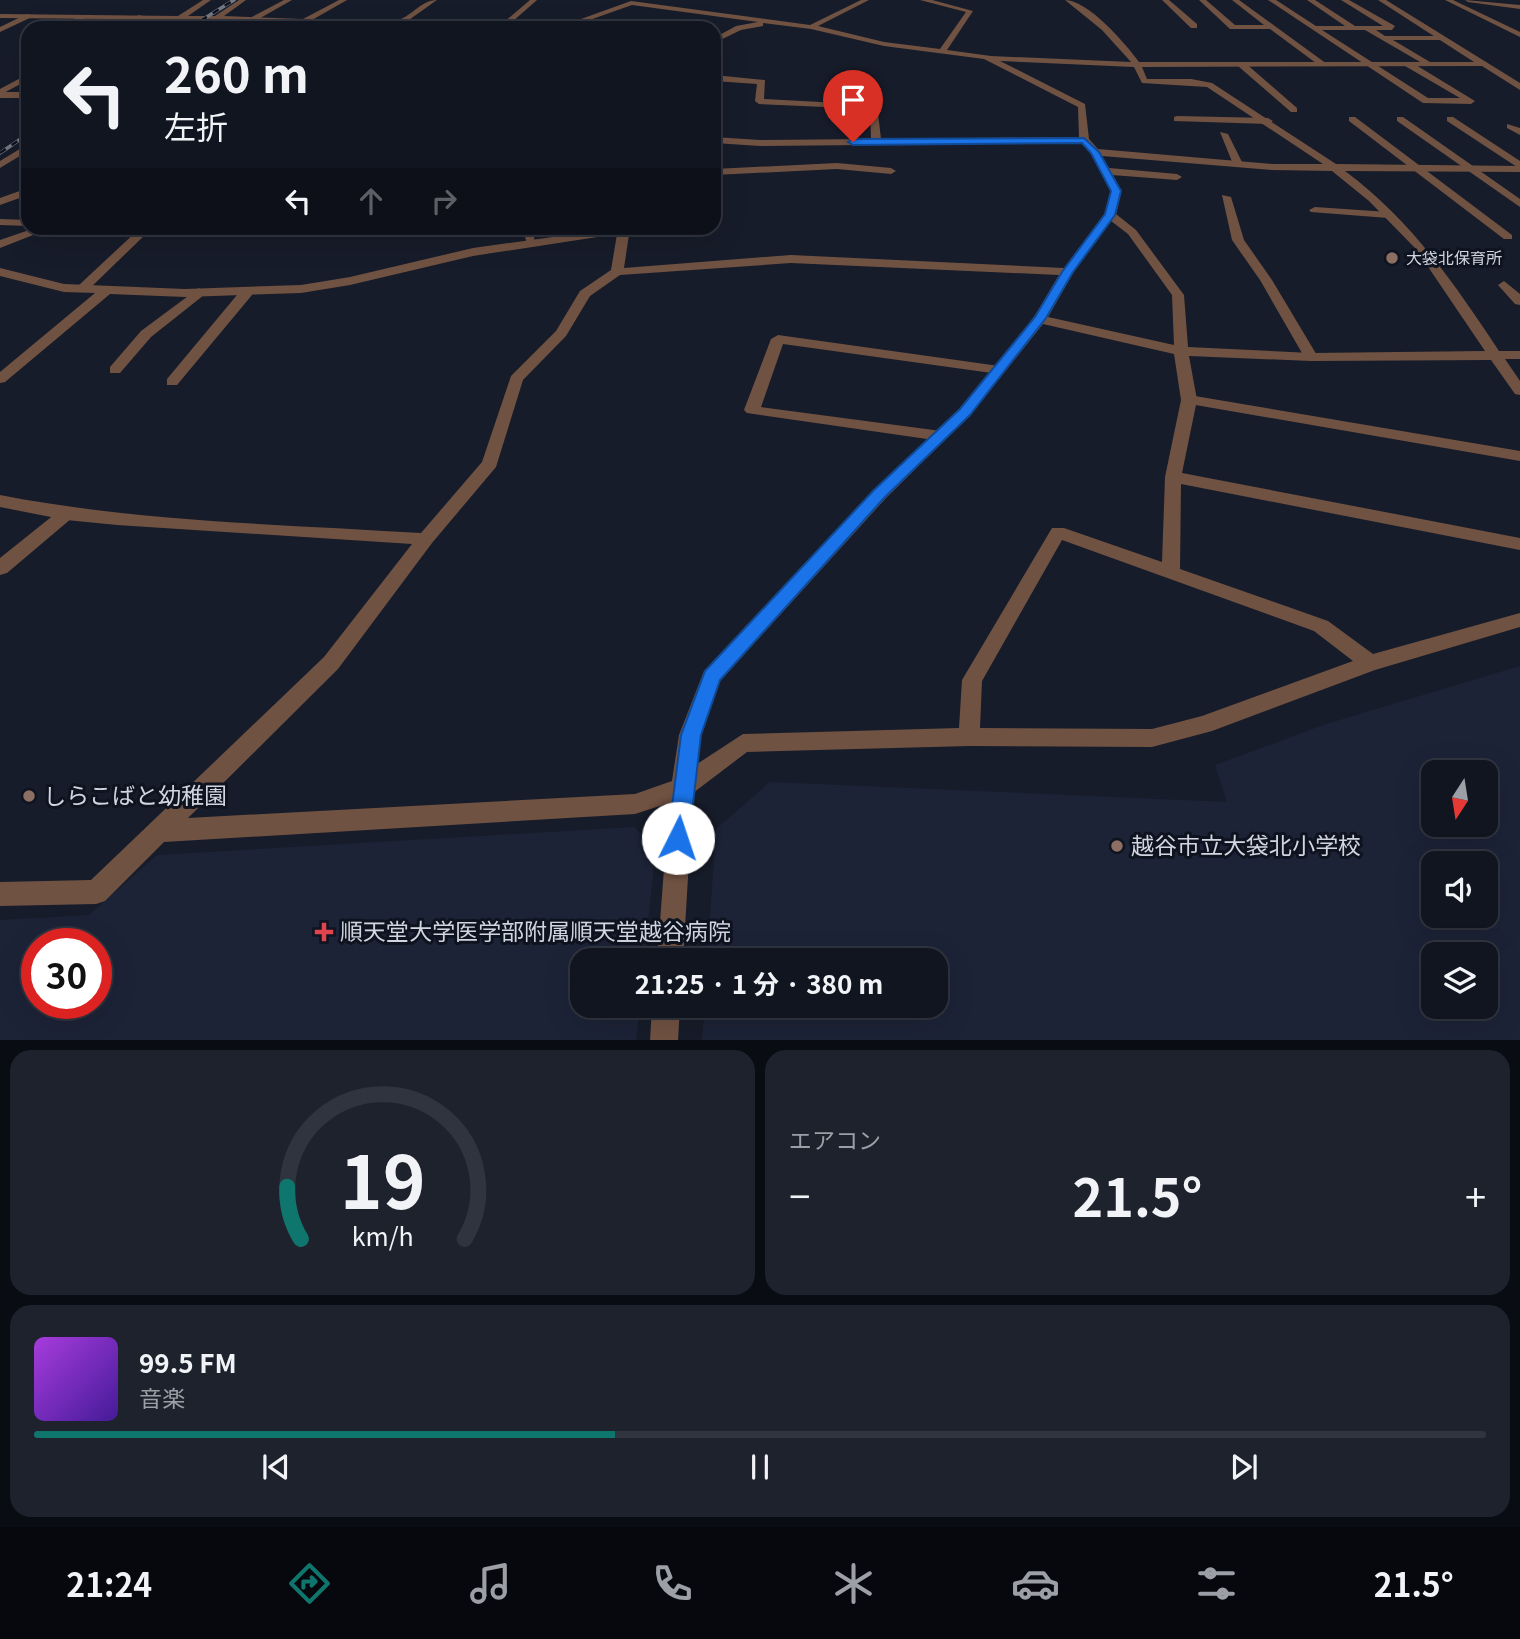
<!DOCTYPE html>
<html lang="ja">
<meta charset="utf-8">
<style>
body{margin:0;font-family:Georgia,"Noto Sans JP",serif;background:#1e222d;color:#f1f3f6;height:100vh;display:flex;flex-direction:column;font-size:26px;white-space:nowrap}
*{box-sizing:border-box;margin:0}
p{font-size:23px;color:#9c9fa5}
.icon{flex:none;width:38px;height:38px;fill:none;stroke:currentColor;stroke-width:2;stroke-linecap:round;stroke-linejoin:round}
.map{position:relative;height:1040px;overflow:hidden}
.side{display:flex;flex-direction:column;gap:10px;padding:10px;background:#090c12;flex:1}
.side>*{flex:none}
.hud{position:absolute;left:21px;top:21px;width:700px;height:214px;border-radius:21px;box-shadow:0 7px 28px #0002,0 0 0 2px #30343e;background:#111520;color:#f1f3f6;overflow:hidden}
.needle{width:46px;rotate:192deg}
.tools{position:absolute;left:1421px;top:760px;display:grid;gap:14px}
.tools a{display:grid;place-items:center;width:77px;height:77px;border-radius:14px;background:#111520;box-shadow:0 7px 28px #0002,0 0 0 2px #30343e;font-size:35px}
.speed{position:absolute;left:21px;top:928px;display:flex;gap:14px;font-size:35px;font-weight:700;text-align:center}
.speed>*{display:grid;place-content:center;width:91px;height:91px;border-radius:50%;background:#111520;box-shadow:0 7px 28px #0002,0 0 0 2px #30343e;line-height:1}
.speed .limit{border:10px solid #d22;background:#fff;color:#111}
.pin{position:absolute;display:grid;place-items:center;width:60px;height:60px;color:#fff;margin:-72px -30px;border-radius:50% 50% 50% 0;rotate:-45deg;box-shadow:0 0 7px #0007}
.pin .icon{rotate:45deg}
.me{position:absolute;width:77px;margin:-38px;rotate:4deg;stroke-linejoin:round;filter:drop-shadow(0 0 5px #0008)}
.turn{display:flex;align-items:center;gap:24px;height:147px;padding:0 28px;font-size:32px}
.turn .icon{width:91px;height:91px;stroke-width:2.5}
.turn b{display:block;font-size:49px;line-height:60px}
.lanes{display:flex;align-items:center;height:66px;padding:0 28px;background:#0003;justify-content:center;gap:35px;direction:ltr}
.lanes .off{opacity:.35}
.big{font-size:52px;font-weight:700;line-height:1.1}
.side .widget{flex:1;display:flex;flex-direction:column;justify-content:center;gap:10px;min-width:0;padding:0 24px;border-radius:21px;background:#1e222d}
.side .dial{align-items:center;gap:0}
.dial svg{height:182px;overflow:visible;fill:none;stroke:#30343e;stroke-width:7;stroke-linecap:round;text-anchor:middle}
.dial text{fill:#f1f3f6;stroke:none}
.song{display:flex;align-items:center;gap:21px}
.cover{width:84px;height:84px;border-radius:10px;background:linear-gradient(135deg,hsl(280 70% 55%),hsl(260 70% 35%))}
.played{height:7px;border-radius:4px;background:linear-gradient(90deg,#0f766e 40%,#30343e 40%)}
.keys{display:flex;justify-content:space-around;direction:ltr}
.heat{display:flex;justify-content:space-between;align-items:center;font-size:38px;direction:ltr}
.side .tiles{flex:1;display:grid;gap:10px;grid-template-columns:1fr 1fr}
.widget:last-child{grid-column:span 2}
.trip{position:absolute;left:570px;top:948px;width:378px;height:70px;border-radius:21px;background:#111520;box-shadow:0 7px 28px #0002,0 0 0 2px #30343e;font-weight:700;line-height:70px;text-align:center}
.tabs{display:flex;height:112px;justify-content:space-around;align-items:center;background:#07080d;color:#9c9fa5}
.tabs .icon{width:49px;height:49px}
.tabs .current{color:#0f766e}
.tabs b{font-size:32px;color:#f1f3f6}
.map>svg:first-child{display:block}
</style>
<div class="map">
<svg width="1520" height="1041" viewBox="0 0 1520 1041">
<rect width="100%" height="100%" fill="#171c2a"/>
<!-- built -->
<path fill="#1d2337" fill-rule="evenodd" d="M1520,666V1040H702L705,1006H936V961H707L716,829L770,782L1227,802L1215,765L1326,724ZM1433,772H1486V824H1433ZM1433,863H1486V915H1433ZM1433,954H1486V1006H1433Z
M634,827L656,846L644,961H583V1006H640L636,1040L0,1041V920L89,915L157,855ZM37,943H96V1003H37Z"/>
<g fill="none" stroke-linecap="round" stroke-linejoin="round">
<!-- service -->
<path fill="#705242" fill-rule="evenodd" d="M284,0H292L255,21L248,19Z
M530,0H537L505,28H497Z
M1162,0H1169L1197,24V28H1191Z
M1199,0H1206L1235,25H1264L1232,0H1239L1327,64L1320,66L1270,29H1230Z
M1268,0H1276L1316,26H1345L1307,0H1315L1355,26H1383L1341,0H1349L1395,26L1392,30H1376L1385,36H1444L1441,40H1393L1430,62L1427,66L1365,30H1322L1428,98H1460L1405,66V62H1411L1475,101L1471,104L1423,103Z
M1445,0H1453L1520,32V37Z
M27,14L34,16L0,32V27Z
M81,15L88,17L67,28H57Z
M139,15L146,17L127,28H117Z
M1238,62H1244L1297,108V112H1291L1238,66Z
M28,74V80L0,95V89Z
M1177,116L1268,118L1273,121L1268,124L1174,121V117Z
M1349,117H1355L1512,235V239H1504L1349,121Z
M1397,117H1403L1520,199V207L1397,121Z
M1447,117H1453L1520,161V169L1447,121Z
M1507,124L1520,128V135L1507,128Z
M1220,132L1228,134L1243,164L1242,166L1233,164Z
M1222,195L1231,197L1244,240L1272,280L1318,357L1316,360H1306L1260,280L1232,240Z
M1315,207L1388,212L1394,215L1388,218L1311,212L1309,210Z
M523,228H533L535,245H527Z
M138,230L148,232L86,292H78V286Z
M1504,281L1520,294V305L1515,304L1498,285Z
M199,288L205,292L204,295L151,337L120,373H110V367L141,331Z
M247,288L253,292L252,295L177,385H167V379L242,289Z
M778,335L999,366L1006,370L999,374L783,344L761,407L941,431L949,436L941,441L747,413L744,410L771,339Z
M1189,395L1520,451V461L1184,403L1181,400Z
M66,508L72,510L75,514L72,518L7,573L0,575V558L60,510Z"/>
<!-- minor -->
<path fill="#705242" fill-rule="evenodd" d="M203,0H211L188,16H215L239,0H246L224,16L303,19L339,0H347L312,20C338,24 369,25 394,21C410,19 420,0 437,0L406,22L513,28L381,25L332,27L217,20L0,18V14L178,16Z
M861,0H869L818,26L884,42L940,49L966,12L920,0H932L973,11L947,50L991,56L1131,62L1102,30L1065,0C1088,0 1126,44 1139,62H1474L1378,0H1386L1520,83V90L1482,66L1142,67L1147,79H1191L1212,83L1336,164L1520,166V172L1345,171C1411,220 1454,283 1499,351H1520V359H1505L1520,381V395L1515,394L1491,360L1311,361L1189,356L1197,400L1182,473L1520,538V550L1181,484L1180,569L1328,621L1373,654L1520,613V627L1375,670L1212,731L1152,747L969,746L747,752L693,793L683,961H657L669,803L635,814L164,842L105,901L96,904L0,906V882L91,880L324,657L412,544L117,525L66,520L0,507V495C138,522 281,524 421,533L482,462L511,376L556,331L580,291L611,270L617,234L473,256L350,285L301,293L185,297L110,294L5,382L0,383V372L95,293L64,292L0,276V268L64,284L185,289L301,285L350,277L473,248L617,228H630L624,268L791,255L1064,268L1104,215L1111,192L1091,153L1081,143L760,146L714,143V137L760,140L871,139L870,109L759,104L755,101L757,84L714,81V75L765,80L764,99L877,105L881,139L1079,137L1078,107L984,59L884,46L811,29L763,23V26L741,30L714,43V38L736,26L758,22L632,5L567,28H556L631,1L810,25ZM1000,61L1134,67L1142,83L1207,87L1323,164H1272L1098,149L1089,139L1085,104ZM1102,156L1272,170L1332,171L1369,201L1416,249L1485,351L1311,353L1188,347L1184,295L1136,230L1116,214L1121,192L1112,175L1177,180L1182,177L1177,174L1109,168ZM1111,221L1128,234L1172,295L1174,345L1048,317L1073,273ZM791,263L1059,275L1034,317L960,409L874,490L704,671L679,735L672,781L635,794L188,818L338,669L432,543L496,467L523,380L566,336L590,296L620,275ZM1043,324L1174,354L1181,400L1165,477L1162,562L1064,528H1052L962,680L959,728L743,734L697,764L701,735L720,681L886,498L970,415ZM1062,540L1314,631L1353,661L1202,716L1152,729L980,728L982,681Z
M0,92H28V98H0Z
M28,144V151L0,168V161Z
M837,163L891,168L896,171L891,174L837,169L714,175V169Z
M28,188V195L0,205V198Z
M0,219L28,220V226L0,225Z
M35,228H51L0,248V240Z
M652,1006H680L678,1041H650Z"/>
<!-- tertiary -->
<path fill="#705242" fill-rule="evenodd" d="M1465,0L1520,5V9L1468,2Z"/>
<defs>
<path id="rail" d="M189,28L234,0
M0,153L28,134"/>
</defs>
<!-- rail casing -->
<use href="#rail" stroke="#747884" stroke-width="3.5"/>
<!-- rail -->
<use href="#rail" stroke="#0e1320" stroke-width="2.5" stroke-dasharray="7" stroke-linecap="butt"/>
</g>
<!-- route -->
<path fill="#1a73e8" stroke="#114b97" stroke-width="2" d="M1084,138L1099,152L1121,191L1115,215L1073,272L1046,318L970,415L885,497L720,680L701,735L689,838L686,845L678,848L671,845L668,838L681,735L705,671L874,490L960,409L1035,317L1062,272L1105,214L1111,191L1091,153L1082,143L853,145L848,142L853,139Z"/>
<!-- markers -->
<g fill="#8d6e63" stroke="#0e1320" stroke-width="2.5">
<circle cx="1392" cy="258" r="7"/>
<circle cx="29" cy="796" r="7"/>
<circle cx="1117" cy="846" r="7"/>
</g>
<path fill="#e0444e" stroke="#0e1320" stroke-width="2.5" d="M320.5 921.5h7v7h7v7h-7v7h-7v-7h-7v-7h7z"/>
<g text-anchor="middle" stroke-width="6" stroke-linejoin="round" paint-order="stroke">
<!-- far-poi labels -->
<g font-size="16" fill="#d1d5df" stroke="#0e1320" text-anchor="start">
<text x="1406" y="264">大袋北保育所</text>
</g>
<!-- near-poi labels -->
<g font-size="23" fill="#d1d5df" stroke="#0e1320" text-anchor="start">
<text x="43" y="804">しらこばと幼稚園</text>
<text x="1131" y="854">越谷市立大袋北小学校</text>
<text x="340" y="940">順天堂大学医学部附属順天堂越谷病院</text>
</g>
</g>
</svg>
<div class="tools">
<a><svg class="needle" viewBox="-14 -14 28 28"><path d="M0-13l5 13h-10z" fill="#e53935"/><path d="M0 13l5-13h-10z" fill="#9c9fa5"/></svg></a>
<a><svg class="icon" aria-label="sound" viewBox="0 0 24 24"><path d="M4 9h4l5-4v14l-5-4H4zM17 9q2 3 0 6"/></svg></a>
<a><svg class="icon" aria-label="layers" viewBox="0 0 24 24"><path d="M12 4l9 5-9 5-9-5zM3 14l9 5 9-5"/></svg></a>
</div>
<div class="speed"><div class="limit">30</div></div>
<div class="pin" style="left:853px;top:142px;background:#d93025"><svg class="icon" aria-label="arrive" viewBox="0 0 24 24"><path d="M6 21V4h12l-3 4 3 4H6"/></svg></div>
<svg class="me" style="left:678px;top:838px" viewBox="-20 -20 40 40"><circle r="19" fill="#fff"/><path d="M0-13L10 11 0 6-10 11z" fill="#1a73e8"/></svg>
<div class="trip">21:25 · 1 分 · 380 m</div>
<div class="hud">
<div class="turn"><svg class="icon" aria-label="left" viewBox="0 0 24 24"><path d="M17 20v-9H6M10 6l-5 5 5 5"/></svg><div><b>260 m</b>左折</div></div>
<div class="lanes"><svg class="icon" aria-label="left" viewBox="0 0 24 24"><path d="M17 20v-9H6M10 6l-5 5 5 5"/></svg><svg class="icon off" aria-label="ahead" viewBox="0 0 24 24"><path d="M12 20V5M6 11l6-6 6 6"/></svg><svg class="icon off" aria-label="right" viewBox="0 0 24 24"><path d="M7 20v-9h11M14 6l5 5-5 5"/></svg></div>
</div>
</div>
<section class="side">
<div class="tiles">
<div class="widget dial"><svg viewBox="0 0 100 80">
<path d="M14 69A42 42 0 1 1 86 69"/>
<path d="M14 69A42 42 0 0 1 8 46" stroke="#0f766e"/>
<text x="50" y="56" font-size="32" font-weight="700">19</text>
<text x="50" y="72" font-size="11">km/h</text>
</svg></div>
<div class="widget"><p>エアコン</p>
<div class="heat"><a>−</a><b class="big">21.5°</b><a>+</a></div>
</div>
<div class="widget">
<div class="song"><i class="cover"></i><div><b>99.5 FM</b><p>音楽</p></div></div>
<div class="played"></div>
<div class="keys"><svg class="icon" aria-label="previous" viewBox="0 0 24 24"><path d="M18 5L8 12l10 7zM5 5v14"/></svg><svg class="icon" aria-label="pause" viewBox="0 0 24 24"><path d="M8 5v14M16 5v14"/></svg><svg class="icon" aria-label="next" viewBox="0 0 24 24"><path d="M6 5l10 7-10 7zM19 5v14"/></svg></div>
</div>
</div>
</section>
<nav class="tabs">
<b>21:24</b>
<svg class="icon current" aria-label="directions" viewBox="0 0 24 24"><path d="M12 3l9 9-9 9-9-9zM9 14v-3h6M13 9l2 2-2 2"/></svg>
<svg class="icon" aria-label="music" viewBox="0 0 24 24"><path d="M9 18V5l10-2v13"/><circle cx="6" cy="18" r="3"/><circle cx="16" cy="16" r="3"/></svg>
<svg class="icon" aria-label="phone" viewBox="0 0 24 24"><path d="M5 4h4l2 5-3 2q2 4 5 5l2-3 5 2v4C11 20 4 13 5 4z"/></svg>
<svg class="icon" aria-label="climate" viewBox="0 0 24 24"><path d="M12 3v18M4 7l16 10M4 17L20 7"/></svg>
<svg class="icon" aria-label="car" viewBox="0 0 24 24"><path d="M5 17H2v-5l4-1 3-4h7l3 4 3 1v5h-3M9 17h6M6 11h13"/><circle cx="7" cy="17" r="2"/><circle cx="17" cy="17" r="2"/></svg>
<svg class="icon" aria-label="filters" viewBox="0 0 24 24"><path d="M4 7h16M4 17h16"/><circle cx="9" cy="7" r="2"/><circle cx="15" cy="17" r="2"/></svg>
<b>21.5°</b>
</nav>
